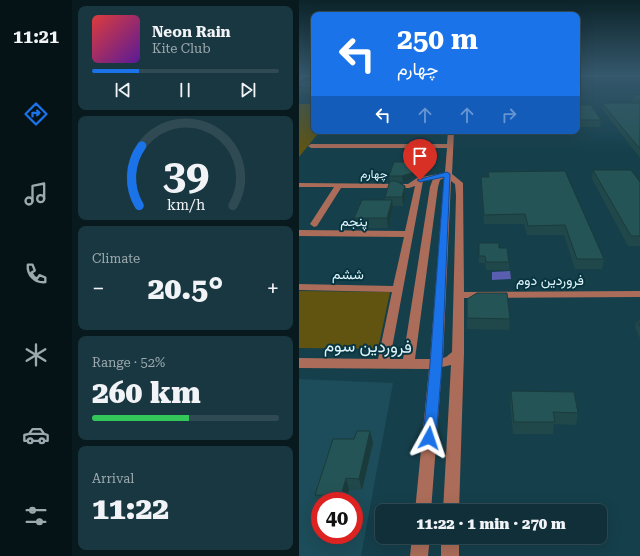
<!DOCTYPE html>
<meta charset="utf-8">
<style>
body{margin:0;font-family:"Roboto Serif",Vazirmatn,serif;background:#193740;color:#f1f3f6;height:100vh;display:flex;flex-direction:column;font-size:15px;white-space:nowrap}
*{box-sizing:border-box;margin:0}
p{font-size:13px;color:#9ca9ae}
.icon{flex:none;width:22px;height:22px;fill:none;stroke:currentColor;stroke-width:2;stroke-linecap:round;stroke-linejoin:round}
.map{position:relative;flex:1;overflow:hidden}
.panel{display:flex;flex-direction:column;gap:6px;padding:6px;background:#091a1f;width:227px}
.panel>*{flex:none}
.banner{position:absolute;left:12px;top:12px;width:269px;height:122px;border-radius:8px;box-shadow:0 4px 16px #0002,0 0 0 1px #304a53;background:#1a73e8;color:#fff;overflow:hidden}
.speed{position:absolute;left:12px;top:492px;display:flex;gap:8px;font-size:20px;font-weight:700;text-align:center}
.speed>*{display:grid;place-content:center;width:52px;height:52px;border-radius:50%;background:#102f38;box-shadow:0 4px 16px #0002,0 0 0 1px #304a53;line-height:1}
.speed .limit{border:6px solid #d22;background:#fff;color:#111}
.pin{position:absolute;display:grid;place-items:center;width:34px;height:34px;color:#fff;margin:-41px -17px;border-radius:50% 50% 50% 0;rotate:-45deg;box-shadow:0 0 4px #0007}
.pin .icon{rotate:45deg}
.me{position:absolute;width:44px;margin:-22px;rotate:5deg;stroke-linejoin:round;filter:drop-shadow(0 0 3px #0008)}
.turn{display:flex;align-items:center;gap:14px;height:84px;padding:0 20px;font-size:18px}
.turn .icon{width:52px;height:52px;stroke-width:2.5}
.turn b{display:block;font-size:28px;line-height:34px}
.lanes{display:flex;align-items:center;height:38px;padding:0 20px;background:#0003;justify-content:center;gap:20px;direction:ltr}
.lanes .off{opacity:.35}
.big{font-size:30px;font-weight:800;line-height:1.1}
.panel .widget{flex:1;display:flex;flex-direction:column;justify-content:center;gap:6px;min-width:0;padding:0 14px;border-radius:8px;background:#193740}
.panel .dial{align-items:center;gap:0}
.dial svg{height:104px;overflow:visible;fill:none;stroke:#304a53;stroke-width:7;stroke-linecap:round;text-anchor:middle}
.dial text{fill:#f1f3f6;stroke:none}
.song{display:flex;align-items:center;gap:12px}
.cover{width:48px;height:48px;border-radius:6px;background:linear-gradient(135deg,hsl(0 70% 55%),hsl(270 70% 35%))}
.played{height:4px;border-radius:2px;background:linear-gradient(90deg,#1a73e8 25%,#304a53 25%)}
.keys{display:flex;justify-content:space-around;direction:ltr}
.heat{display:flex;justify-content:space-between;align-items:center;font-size:22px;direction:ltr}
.charge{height:6px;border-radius:3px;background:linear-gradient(90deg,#34c759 52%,#304a53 0)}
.trip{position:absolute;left:76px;top:504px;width:232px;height:40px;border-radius:8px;background:#102f38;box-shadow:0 4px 16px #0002,0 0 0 1px #304a53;font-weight:800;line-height:40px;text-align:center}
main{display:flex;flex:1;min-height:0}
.menu{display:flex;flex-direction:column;width:72px;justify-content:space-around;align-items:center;background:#061316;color:#9ca9ae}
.menu .icon{width:28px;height:28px}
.menu .on{color:#1a73e8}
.menu b{font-size:18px;color:#f1f3f6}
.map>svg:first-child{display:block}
</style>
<main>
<nav class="menu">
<b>11:21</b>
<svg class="icon on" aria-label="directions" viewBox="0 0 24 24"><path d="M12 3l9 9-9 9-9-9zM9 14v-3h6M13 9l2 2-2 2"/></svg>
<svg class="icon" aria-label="music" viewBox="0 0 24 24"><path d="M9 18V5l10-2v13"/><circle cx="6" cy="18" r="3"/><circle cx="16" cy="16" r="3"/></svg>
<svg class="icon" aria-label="phone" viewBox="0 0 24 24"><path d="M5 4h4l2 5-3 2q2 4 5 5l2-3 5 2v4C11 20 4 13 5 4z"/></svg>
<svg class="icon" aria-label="climate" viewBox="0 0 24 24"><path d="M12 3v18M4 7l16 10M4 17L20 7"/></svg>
<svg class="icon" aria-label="car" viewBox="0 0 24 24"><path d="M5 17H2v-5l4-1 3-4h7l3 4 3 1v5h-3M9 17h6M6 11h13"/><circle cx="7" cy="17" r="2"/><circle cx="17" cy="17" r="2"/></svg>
<svg class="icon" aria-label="filters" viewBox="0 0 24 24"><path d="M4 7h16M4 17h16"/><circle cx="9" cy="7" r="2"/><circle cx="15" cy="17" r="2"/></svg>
</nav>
<section class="panel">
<div class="widget">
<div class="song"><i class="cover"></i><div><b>Neon Rain</b><p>Kite Club</p></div></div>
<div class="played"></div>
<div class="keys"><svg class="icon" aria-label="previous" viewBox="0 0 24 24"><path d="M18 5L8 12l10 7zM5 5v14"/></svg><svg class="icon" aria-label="pause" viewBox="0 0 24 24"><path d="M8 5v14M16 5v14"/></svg><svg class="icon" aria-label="next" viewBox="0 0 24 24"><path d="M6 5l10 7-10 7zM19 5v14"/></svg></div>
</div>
<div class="widget dial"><svg viewBox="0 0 100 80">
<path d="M14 69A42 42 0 1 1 86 69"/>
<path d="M14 69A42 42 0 0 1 16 23" stroke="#1a73e8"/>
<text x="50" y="56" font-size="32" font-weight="700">39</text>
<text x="50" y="72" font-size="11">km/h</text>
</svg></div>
<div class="widget"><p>Climate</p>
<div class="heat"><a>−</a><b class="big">20.5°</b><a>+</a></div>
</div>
<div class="widget"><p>Range · 52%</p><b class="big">260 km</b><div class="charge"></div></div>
<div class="widget"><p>Arrival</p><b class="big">11:22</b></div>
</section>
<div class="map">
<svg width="341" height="556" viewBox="0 0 341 556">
<rect width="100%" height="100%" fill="#153f4b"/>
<!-- built -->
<path fill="#1d4d5a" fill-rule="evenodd" d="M0,379L94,383L62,556H0ZM21,501H55V535H21Z"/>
<!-- green -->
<path fill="#605410" d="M0,104H15V131H21L0,157Z
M0,291L91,292L79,349L0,348Z"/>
<!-- water -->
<path fill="#5a5eb0" d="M211,271L212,279L193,280V272Z"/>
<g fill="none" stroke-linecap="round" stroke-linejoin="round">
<!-- minor -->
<path fill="#ab6d59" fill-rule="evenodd" d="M4,75L7,76L0,82V79Z
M149,131H155L153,174L164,183L165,292L341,291V297L165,298V353L160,511H144L152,365L143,367L132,511H116L130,369L0,368V358L79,359L93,292L0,290V284L94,286L105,237L0,236V230L106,231L116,186L110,188H42L18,226L15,227L11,224L35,187H0V183L109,184L118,178L145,173L146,172L148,148H12L9,146L12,144H148ZM145,178L131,359H116L139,187L141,180ZM134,179L131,187L104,359H91L124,181ZM152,181L156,184L157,195L153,352L147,357L144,358Z
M113,537H131L129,556H111Z
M142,537H160V556H142Z"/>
<!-- major -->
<path fill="#faaf96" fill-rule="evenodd" d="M0,75H15V77H0Z
M278,75H341V77H278Z"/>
<!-- path-bridge -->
<path stroke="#70919a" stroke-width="1" stroke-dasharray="2 1" stroke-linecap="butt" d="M300,75L303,77"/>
</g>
<!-- wall -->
<path fill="#20484a" d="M15,79V93H0V82Z
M15,95V104H13L12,98Z
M334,95H341V158L303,109V103H336L333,100Z
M278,105L302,120L301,127H278Z
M116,168L113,179L104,182H100L106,186L107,194L104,206H94V209L89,228H57L55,218L86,200V197L91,182L90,176Z
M294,170L341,182V246H329L293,179Z
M266,171L305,259L303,269H276L265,235H228L225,224H185L182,185V177H189V172Z
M180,243L200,248L210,262V270H187L186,263H180Z
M168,299L211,319L210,330L168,329Z
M338,320H341V339L336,327Z
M212,391L279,413L277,425L255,424L254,434H214L211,402Z
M71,431L74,443L63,490H50L47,501H21V507L16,495L55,439Z"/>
<!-- shaded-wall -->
<path fill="#1a3b3c" d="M116,162V168L113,179L104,182L103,176Z
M106,186L107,194L104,206L103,197Z
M93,200L94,209L89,228L88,218Z
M71,431L74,443L63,490L60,479Z
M47,478L50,490L47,501H44L42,496Z"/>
<!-- building -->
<path fill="#255456" stroke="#1a3b3c" d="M15,79V88L0,87V82Z
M334,95H341V102Z
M303,103H341V149Z
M278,105H292L302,120H278Z
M95,162H116L113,173L103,176H90Z
M294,170H332L341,182V236H332Z
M266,171L305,259H278L266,225L229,226L226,214L185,215L182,177H190L189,172Z
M91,181H97L106,186L103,197H86Z
M63,200H93L88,218H55Z
M180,243H200V248H208L210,262H187L186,256H180Z
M178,293H208L211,319L168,318V299Z
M338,320H341V326Z
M212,391L275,392L279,413L254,412L256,422H215Z
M58,431H71L60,479L47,478L42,496L16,495L34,439H55Z"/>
<!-- sky -->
<linearGradient id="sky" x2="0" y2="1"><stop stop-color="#0c2329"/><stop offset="0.49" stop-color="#35586c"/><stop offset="1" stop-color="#35586c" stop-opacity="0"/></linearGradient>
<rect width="341" height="153" fill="url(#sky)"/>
<!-- route -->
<path fill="#1a73e8" stroke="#114b97" d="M148,172L151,174L143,364L137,438L135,442L130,444L126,442L124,438L131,364L145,177L121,182L118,180Z"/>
<g text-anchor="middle" stroke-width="4" stroke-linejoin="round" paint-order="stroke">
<!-- far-street labels -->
<g font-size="12" fill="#def4fb" stroke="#083540">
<text transform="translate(75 174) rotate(1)" y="4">چهارم</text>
</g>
<!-- street labels -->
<g font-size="14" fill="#def4fb" stroke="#083540">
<text transform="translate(55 221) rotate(1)" y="5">پنجم</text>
<text transform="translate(49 274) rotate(1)" y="5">ششم</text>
<text x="251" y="285">فروردین دوم</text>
</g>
<!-- near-street labels -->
<g font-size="17" fill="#def4fb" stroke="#083540">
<text transform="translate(69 346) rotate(1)" y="6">فروردین سوم</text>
</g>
</g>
</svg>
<div class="speed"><div class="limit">40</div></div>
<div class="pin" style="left:121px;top:180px;background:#d93025"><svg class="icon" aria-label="arrive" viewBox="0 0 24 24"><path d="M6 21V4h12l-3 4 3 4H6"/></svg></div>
<svg class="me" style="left:130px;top:438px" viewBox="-20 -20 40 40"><path d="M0-17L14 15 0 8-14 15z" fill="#1a73e8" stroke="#fff" stroke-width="4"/></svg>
<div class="trip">11:22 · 1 min · 270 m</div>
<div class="banner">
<div class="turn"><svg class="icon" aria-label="left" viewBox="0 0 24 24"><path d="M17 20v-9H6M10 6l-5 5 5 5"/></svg><div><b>250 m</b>چهارم</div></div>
<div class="lanes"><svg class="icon" aria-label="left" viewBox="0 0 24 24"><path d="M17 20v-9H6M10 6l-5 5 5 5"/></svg><svg class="icon off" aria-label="ahead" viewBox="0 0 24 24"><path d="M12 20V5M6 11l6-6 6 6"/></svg><svg class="icon off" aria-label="ahead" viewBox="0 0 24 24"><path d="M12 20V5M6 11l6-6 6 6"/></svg><svg class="icon off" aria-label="right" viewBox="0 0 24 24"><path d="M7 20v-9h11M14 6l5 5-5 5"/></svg></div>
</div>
</div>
</main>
